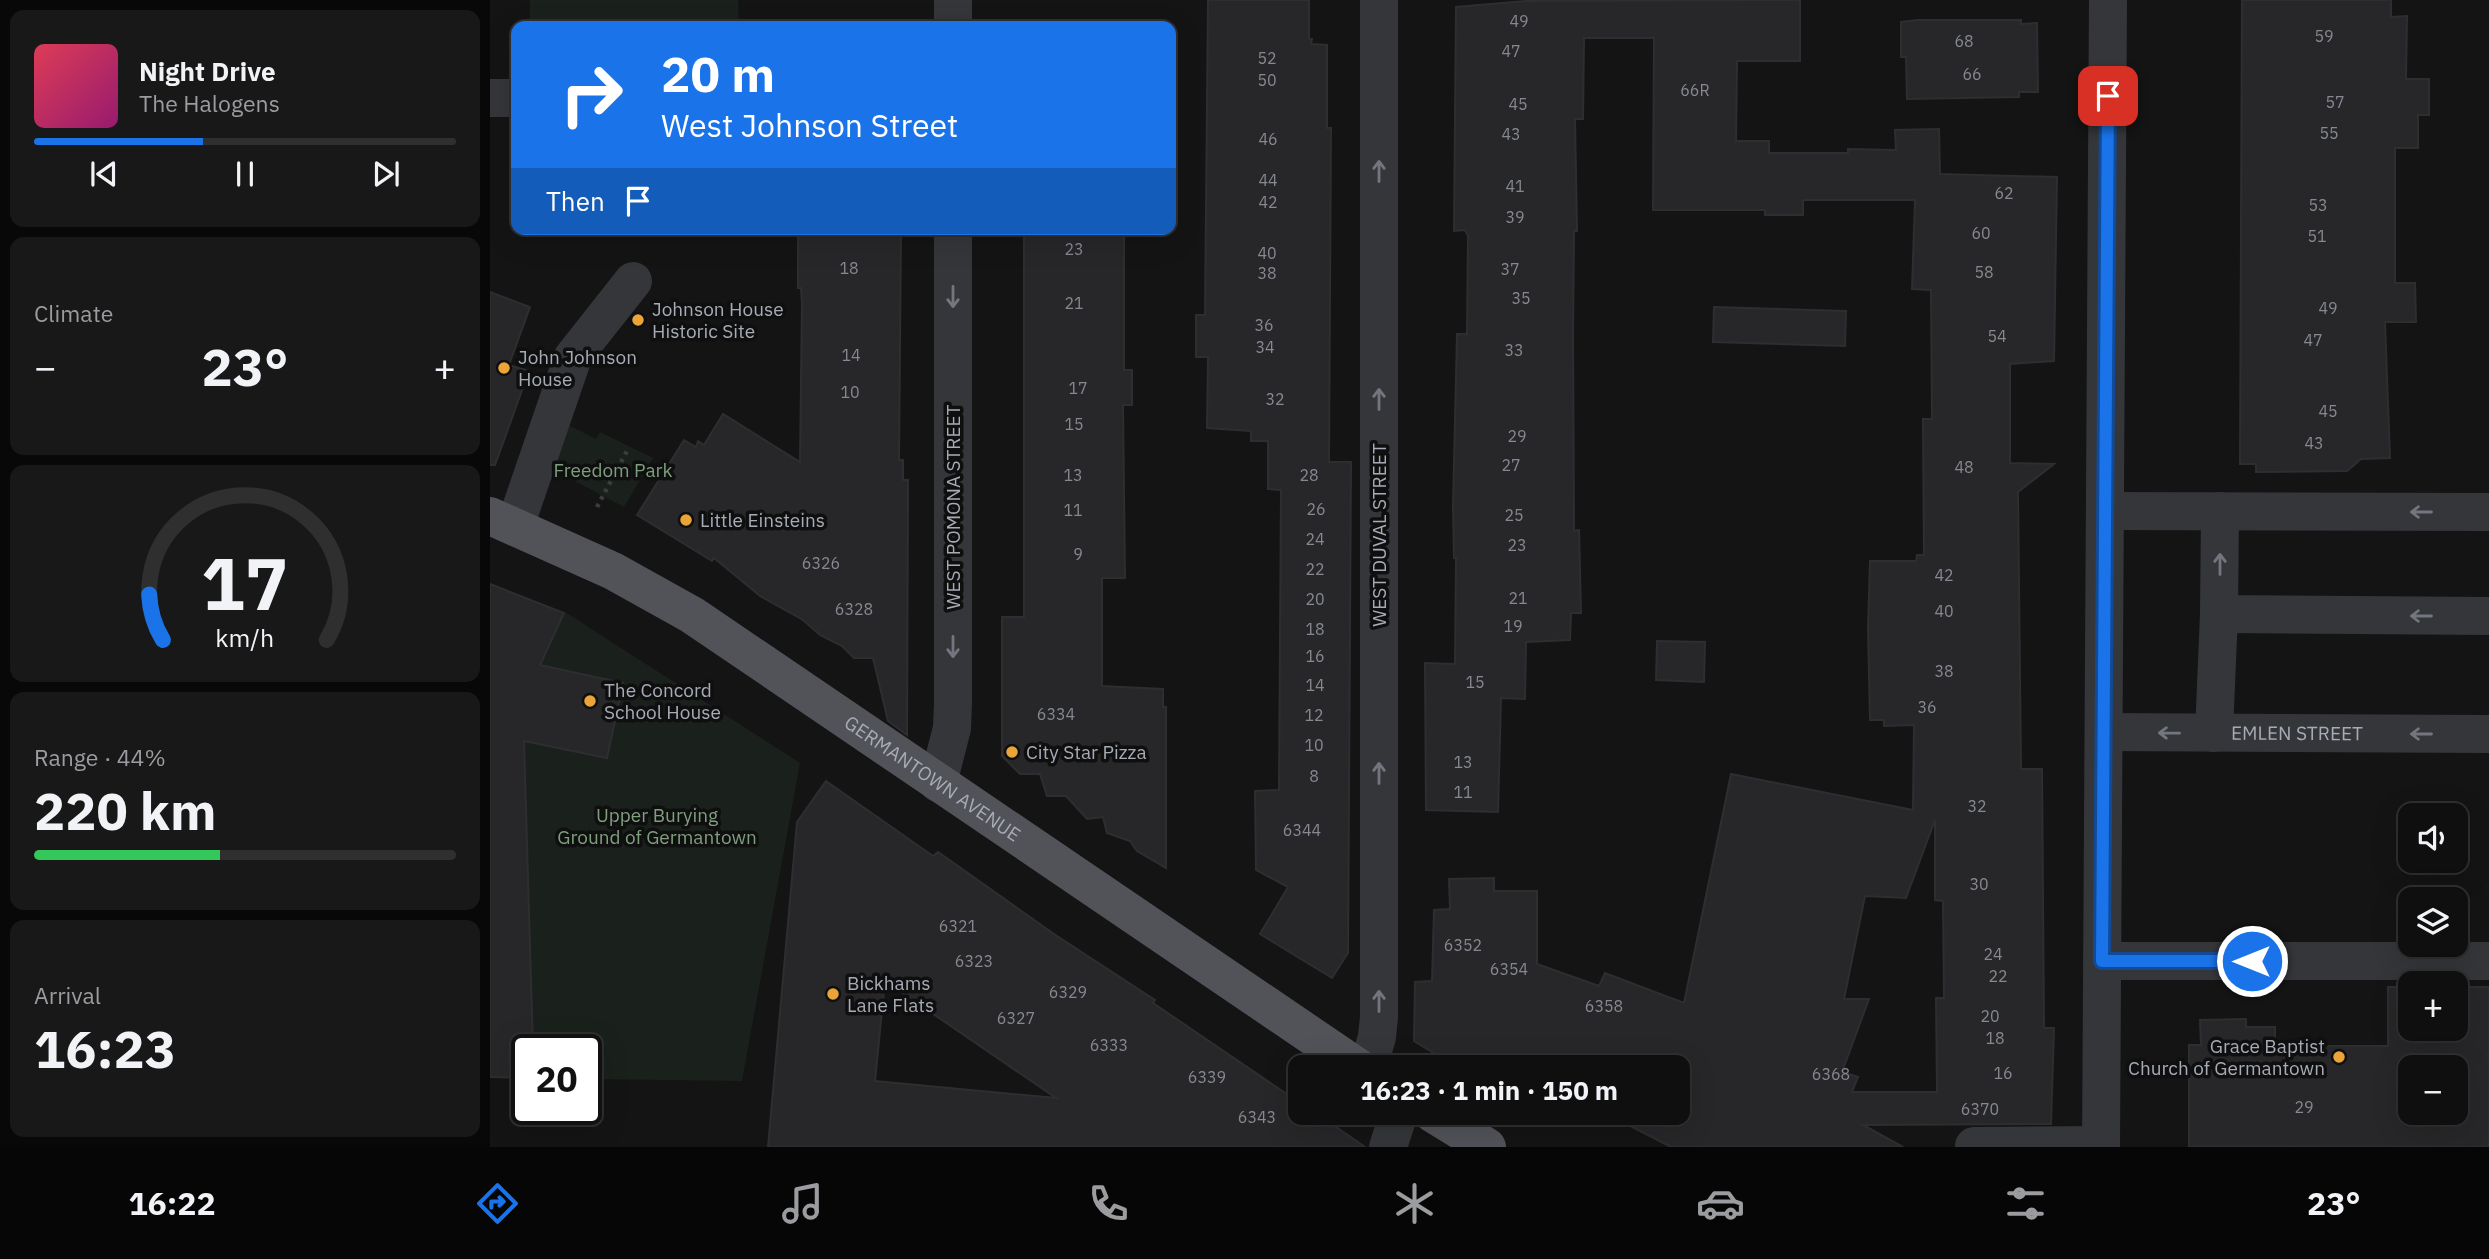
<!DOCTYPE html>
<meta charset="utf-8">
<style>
body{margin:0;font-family:"IBM Plex Sans",sans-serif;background:#181819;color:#f1f3f6;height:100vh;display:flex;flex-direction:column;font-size:26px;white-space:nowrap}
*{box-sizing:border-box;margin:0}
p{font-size:23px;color:#9b9c9f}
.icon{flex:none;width:38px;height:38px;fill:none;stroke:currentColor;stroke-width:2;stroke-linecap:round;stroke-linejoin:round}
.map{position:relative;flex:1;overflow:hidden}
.side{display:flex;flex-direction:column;gap:10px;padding:10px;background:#080809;width:490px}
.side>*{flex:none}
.top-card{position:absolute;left:21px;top:21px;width:665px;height:214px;border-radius:14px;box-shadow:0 7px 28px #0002,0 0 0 2px #2f2f30;background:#1a73e8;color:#fff;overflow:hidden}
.fabs{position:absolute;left:1908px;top:803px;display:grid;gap:14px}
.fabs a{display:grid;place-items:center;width:70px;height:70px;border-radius:14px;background:#0f0f10;box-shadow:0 7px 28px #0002,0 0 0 2px #2f2f30;font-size:35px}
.speed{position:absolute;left:21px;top:1034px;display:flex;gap:14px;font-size:35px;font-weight:700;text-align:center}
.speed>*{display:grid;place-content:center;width:91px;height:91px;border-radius:50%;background:#0f0f10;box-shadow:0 7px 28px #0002,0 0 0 2px #2f2f30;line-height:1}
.speed .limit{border:4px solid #111;border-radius:10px;background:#fff;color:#111}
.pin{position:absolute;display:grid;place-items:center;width:60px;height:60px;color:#fff;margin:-30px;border-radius:14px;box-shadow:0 4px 10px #0006}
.me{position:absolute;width:77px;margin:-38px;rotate:270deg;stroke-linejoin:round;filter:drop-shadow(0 0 5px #0008)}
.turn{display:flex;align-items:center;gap:24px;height:147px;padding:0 35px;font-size:32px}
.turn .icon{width:91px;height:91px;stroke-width:2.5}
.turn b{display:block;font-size:49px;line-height:60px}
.then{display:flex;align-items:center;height:66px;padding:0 35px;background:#0003;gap:14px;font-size:26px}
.big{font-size:52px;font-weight:700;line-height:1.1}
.side .tile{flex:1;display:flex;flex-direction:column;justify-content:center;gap:10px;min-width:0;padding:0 24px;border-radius:14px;background:#181819}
.side .dial{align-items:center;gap:0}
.dial svg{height:182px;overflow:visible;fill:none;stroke:#2f2f30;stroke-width:7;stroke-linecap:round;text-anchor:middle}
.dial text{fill:#f1f3f6;stroke:none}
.song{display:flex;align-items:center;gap:21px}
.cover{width:84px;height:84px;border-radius:10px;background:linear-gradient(135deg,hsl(350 70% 55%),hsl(320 70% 35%))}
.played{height:7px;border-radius:4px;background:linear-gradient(90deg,#1a73e8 40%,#2f2f30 40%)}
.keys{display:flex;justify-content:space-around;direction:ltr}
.heat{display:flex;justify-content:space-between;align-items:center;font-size:38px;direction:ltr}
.charge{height:10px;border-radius:5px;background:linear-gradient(90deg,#34c759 44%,#2f2f30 0)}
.trip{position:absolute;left:798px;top:1055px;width:402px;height:70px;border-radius:14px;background:#0f0f10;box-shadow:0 7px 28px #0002,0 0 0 2px #2f2f30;font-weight:700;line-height:70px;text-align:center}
.dock{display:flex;height:112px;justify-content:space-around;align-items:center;background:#060606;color:#9b9c9f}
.dock .icon{width:49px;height:49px}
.dock .active{color:#1a73e8}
.dock b{font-size:32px;color:#f1f3f6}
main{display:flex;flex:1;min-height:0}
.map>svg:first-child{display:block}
</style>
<main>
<section class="side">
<div class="tile">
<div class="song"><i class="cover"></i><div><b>Night Drive</b><p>The Halogens</p></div></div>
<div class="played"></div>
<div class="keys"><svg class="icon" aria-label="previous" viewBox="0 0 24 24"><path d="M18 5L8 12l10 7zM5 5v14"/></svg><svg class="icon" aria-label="pause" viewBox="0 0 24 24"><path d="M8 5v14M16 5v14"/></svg><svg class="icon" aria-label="next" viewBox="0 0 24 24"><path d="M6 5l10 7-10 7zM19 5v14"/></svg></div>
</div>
<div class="tile"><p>Climate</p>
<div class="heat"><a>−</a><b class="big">23°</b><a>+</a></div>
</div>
<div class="tile dial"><svg viewBox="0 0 100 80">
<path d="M14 69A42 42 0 1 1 86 69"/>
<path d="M14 69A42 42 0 0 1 8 49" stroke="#1a73e8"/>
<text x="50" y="56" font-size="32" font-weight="700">17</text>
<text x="50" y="72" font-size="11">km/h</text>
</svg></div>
<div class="tile"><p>Range · 44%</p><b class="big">220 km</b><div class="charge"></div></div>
<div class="tile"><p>Arrival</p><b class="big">16:23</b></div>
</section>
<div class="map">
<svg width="1999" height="1147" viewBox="0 0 1999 1147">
<rect width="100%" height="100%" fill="#141415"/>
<!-- green -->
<path fill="#1a201b" d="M40,0H248L249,26H40Z
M76,424L106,439L110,432L163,458L134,507L56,466Z
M75,612L310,763L252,1081L96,1079V1050H42L32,700Z"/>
<!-- building -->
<path fill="#272729" stroke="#2e2e31" stroke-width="2" fill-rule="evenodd" d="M718,0H819V39H822L821,44L837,45V128H841L839,462H861L858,953L842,978L770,934L798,887L766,870L765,791L789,790L791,490L778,489V441H761V431L717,428L718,357H706V315H715Z
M1310,0V61H1247L1246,141H1279V153H1358V149L1406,150L1405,130L1449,129L1450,174L1567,177L1564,361L1520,364V463L1564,464L1528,492L1531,769H1552L1554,1028H1564L1561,1124L1373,1125L1413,1147H1181L1115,1113H1188V1068H968L924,1041L925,982L942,981L944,910L960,909L959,879L1004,878V891H1047V964L1109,986L1115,973L1194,1003L1241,774L1423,810L1424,725L1394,726V720H1380L1378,627L1380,561H1426L1427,555H1434L1433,419H1442L1441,290L1422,289L1425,200H1313V215H1275V210H1163L1164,38H1094L1093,119H1085L1087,231H1084L1083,334L1084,531L1089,530L1091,613H1081L1080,640L1036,642L1035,699L1011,698L1008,812L936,810L935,663L965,664L966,558H964L963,506L967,334H977L978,236L975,230L964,231L966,7L1036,1ZM1445,820V900L1453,901L1454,998H1446L1447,1092H1362L1368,1077L1352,1072L1379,999H1354L1375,896L1416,898Z
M1752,0H1901V17L1917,16L1916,79H1939V115H1928V148H1905V283H1925L1926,322H1895L1900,458L1871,459L1857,471L1766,472V464H1750Z
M1428,20H1531V24L1547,23L1548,92H1529V97L1417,99L1416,57H1411V22Z
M308,229H411L409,460H413V480H418L417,735L398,721L383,658H364L352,646L330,635L313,620L270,596L224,558L222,561L147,515L194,440L206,447L208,441L214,445L233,414L310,462L312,304L311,288H308Z
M534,229H634V370H642V405H633L635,578H612V686L673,689V707H676V868L647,851L640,841L617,833L613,817L597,819L576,796H557L550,774H530L512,756V617H534Z
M0,292L40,307L19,365L39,371L5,465H0Z
M1224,307L1356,311L1355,346L1223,342Z
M0,584L74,613L50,665L133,683L117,758L34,741L43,1050H37V1078L0,1077Z
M1167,641L1215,642L1214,682L1166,680Z
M336,781L443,856L448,852L564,934L665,1000L663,1003L810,1103V1113H826L875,1147H278L307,822ZM395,981L566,1098L385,1081Z
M1898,987H1920V1029H1965V987H1999V1147L1699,1146V1045H1711L1710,1020L1756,1019V1027H1785V1046H1898ZM1920,1068H1965V1113H1920Z"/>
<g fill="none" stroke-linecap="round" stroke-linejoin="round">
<!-- path -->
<path stroke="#3b3d41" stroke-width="4.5" stroke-dasharray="3.5 5" stroke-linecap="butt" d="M107,507L137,451"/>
<!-- minor -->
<g stroke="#35363a" stroke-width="38">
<path d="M463,0V26"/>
<path d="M0,98H26"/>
<path d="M1615,511L1999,512"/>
<path d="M1730,511L1729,614L1999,616"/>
<path d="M25,526L83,357L143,281"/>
<path id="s1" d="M1615,732L1999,734"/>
<path d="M1724,733L1729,614"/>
<path d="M448,783L462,728L463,703V229"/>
<path d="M1612,961H1999"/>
<path d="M878,1068L887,1037L889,1017V0"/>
<path d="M1484,1146L1611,1145"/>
<path d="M898,1147L909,1113"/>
<path d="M1611,1147L1618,0"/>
</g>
<!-- major -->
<g stroke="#515359" stroke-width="38">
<path id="s2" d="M0,516L123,571L202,615L869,1068"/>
<path d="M942,1113L997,1147"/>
</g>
</g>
<!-- one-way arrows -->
<defs><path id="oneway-shaft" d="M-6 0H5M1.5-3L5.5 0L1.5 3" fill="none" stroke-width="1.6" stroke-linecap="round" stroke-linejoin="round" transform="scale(1.75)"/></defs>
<g stroke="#73767e">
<use href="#oneway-shaft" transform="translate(889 171) rotate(-90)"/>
<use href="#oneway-shaft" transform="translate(463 297) rotate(90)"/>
<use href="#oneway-shaft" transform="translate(889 399) rotate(-90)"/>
<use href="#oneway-shaft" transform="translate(1931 512) rotate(-180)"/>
<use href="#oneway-shaft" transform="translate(1730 564) rotate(-90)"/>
<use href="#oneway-shaft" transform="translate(1931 616) rotate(-180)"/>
<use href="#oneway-shaft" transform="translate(463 647) rotate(90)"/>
<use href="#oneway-shaft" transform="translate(1679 733) rotate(-179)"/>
<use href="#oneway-shaft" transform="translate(1931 734) rotate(-180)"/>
<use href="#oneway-shaft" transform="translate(889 773) rotate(-90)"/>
<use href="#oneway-shaft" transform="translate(889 1001) rotate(-90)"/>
</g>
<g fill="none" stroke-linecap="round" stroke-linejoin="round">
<defs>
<path id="route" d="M1618,96L1612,961H1762"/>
</defs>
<!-- route casing -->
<use href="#route" stroke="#114b97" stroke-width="18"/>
<!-- route -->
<use href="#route" stroke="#1a73e8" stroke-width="12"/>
</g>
<!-- markers -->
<g fill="#eaa437" stroke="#0f0f10" stroke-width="2.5">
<circle cx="148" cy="320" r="7"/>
<circle cx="14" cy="368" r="7"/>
<circle cx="196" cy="520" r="7"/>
<circle cx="100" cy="701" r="7"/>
<circle cx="522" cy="752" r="7"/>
<circle cx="343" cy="994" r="7"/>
<circle cx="1849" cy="1057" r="7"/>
</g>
<g text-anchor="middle" stroke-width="7" stroke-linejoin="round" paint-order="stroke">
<!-- number labels -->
<g font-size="16" fill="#868991">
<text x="1029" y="27">49</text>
<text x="1834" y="42">59</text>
<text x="1474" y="47">68</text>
<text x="1021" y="57">47</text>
<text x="777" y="64">52</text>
<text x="1482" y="80">66</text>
<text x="777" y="86">50</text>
<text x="1205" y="96">66R</text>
<text x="1845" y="108">57</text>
<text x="1028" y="110">45</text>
<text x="1839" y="139">55</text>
<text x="1021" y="140">43</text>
<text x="778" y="145">46</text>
<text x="778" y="186">44</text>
<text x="1025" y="192">41</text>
<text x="1514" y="199">62</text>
<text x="778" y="208">42</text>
<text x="1828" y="211">53</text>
<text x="1025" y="223">39</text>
<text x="1491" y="239">60</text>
<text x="1827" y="242">51</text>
<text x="584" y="255">23</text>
<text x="777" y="259">40</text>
<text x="359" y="274">18</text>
<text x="1020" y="275">37</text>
<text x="1494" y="278">58</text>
<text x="777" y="279">38</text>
<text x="1031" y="304">35</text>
<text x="584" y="309">21</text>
<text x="1838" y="314">49</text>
<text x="774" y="331">36</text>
<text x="1507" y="342">54</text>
<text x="1823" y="346">47</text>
<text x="775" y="353">34</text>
<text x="1024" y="356">33</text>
<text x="361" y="361">14</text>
<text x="588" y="394">17</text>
<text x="360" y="398">10</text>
<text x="785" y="405">32</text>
<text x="1838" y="417">45</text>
<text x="584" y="430">15</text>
<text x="1027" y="442">29</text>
<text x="1824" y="449">43</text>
<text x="1021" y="471">27</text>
<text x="1474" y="473">48</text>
<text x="583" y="481">13</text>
<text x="819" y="481">28</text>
<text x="826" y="515">26</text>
<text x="583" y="516">11</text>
<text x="1024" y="521">25</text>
<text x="825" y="545">24</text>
<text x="1027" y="551">23</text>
<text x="588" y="560">9</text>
<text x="331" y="569">6326</text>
<text x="825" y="575">22</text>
<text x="1454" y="581">42</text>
<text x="1028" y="604">21</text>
<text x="825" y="605">20</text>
<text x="364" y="615">6328</text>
<text x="1454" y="617">40</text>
<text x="1023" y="632">19</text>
<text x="825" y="635">18</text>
<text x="825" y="662">16</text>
<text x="1454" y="677">38</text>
<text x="985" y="688">15</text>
<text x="825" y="691">14</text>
<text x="1437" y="713">36</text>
<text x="566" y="720">6334</text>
<text x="824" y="721">12</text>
<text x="824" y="751">10</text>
<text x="973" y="768">13</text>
<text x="824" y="782">8</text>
<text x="973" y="798">11</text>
<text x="1487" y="812">32</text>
<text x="812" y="836">6344</text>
<text x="1489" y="890">30</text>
<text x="468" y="932">6321</text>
<text x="973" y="951">6352</text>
<text x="1503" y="960">24</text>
<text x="484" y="967">6323</text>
<text x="1019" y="975">6354</text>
<text x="1508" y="982">22</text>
<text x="578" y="998">6329</text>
<text x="1114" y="1012">6358</text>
<text x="1500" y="1022">20</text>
<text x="526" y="1024">6327</text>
<text x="1505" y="1044">18</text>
<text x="619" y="1051">6333</text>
<text x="1513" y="1079">16</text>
<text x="1341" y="1080">6368</text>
<text x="717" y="1083">6339</text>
<text x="1814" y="1113">29</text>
<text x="1490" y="1115">6370</text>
<text x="767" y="1123">6343</text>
</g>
<!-- poi labels -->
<g font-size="19" fill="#a6abb5" stroke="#0f0f10" text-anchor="start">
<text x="162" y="316">Johnson House<tspan x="162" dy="22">Historic Site</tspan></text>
<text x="28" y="364">John Johnson<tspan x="28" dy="22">House</tspan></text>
<text x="210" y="527">Little Einsteins</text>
<text x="114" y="697">The Concord<tspan x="114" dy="22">School House</tspan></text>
<text x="536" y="759">City Star Pizza</text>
<text x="357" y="990">Bickhams<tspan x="357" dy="22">Lane Flats</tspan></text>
<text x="1835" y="1053" text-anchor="end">Grace Baptist<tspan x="1835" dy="22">Church of Germantown</tspan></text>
</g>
<!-- park labels -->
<g font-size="19" fill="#7e9f7e" stroke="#0f0f10">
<text x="123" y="477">Freedom Park</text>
<text x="167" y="822">Upper Burying<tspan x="167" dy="22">Ground of Germantown</tspan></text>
</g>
<!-- street labels -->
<g font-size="19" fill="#a6abb5" stroke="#0f0f10">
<text transform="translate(463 507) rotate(-90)" y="7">WEST POMONA STREET</text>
<text transform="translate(889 535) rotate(-90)" y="7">WEST DUVAL STREET</text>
<text dy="7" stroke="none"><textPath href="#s1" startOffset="192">EMLEN STREET</textPath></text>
<text dy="7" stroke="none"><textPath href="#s2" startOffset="516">GERMANTOWN AVENUE</textPath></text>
</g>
</g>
</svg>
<div class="fabs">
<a><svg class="icon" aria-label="sound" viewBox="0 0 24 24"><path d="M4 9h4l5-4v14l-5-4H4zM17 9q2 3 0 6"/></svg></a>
<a><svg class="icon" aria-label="layers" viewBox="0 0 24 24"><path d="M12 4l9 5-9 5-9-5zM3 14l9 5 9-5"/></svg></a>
<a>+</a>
<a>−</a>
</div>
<div class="speed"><div class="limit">20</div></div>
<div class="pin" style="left:1618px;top:96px;background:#d93025"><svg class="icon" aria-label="arrive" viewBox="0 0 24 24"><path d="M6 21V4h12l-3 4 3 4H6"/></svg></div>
<svg class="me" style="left:1762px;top:961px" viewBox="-20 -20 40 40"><circle r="17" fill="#1a73e8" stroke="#fff" stroke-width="3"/><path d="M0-11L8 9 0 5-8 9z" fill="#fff"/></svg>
<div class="trip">16:23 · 1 min · 150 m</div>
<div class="top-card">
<div class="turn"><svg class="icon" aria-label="right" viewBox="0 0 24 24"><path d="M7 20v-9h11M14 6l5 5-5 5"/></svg><div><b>20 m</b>West Johnson Street</div></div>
<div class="then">Then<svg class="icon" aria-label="arrive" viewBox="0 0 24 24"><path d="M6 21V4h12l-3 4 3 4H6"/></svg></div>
</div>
</div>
</main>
<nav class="dock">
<b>16:22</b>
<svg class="icon active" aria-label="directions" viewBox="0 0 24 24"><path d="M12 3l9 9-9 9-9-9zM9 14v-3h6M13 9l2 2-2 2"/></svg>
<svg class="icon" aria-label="music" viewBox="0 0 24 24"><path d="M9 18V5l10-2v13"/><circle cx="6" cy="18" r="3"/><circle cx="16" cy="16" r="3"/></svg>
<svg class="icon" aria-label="phone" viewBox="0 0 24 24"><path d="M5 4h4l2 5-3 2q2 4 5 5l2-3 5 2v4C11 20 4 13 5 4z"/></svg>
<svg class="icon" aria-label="climate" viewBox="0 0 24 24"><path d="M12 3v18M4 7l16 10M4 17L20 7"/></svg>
<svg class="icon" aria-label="car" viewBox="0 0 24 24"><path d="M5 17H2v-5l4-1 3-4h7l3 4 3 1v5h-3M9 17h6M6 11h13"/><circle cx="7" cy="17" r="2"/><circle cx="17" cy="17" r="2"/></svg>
<svg class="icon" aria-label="filters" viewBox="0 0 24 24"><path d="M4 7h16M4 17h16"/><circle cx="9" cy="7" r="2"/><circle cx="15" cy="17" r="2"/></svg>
<b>23°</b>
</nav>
